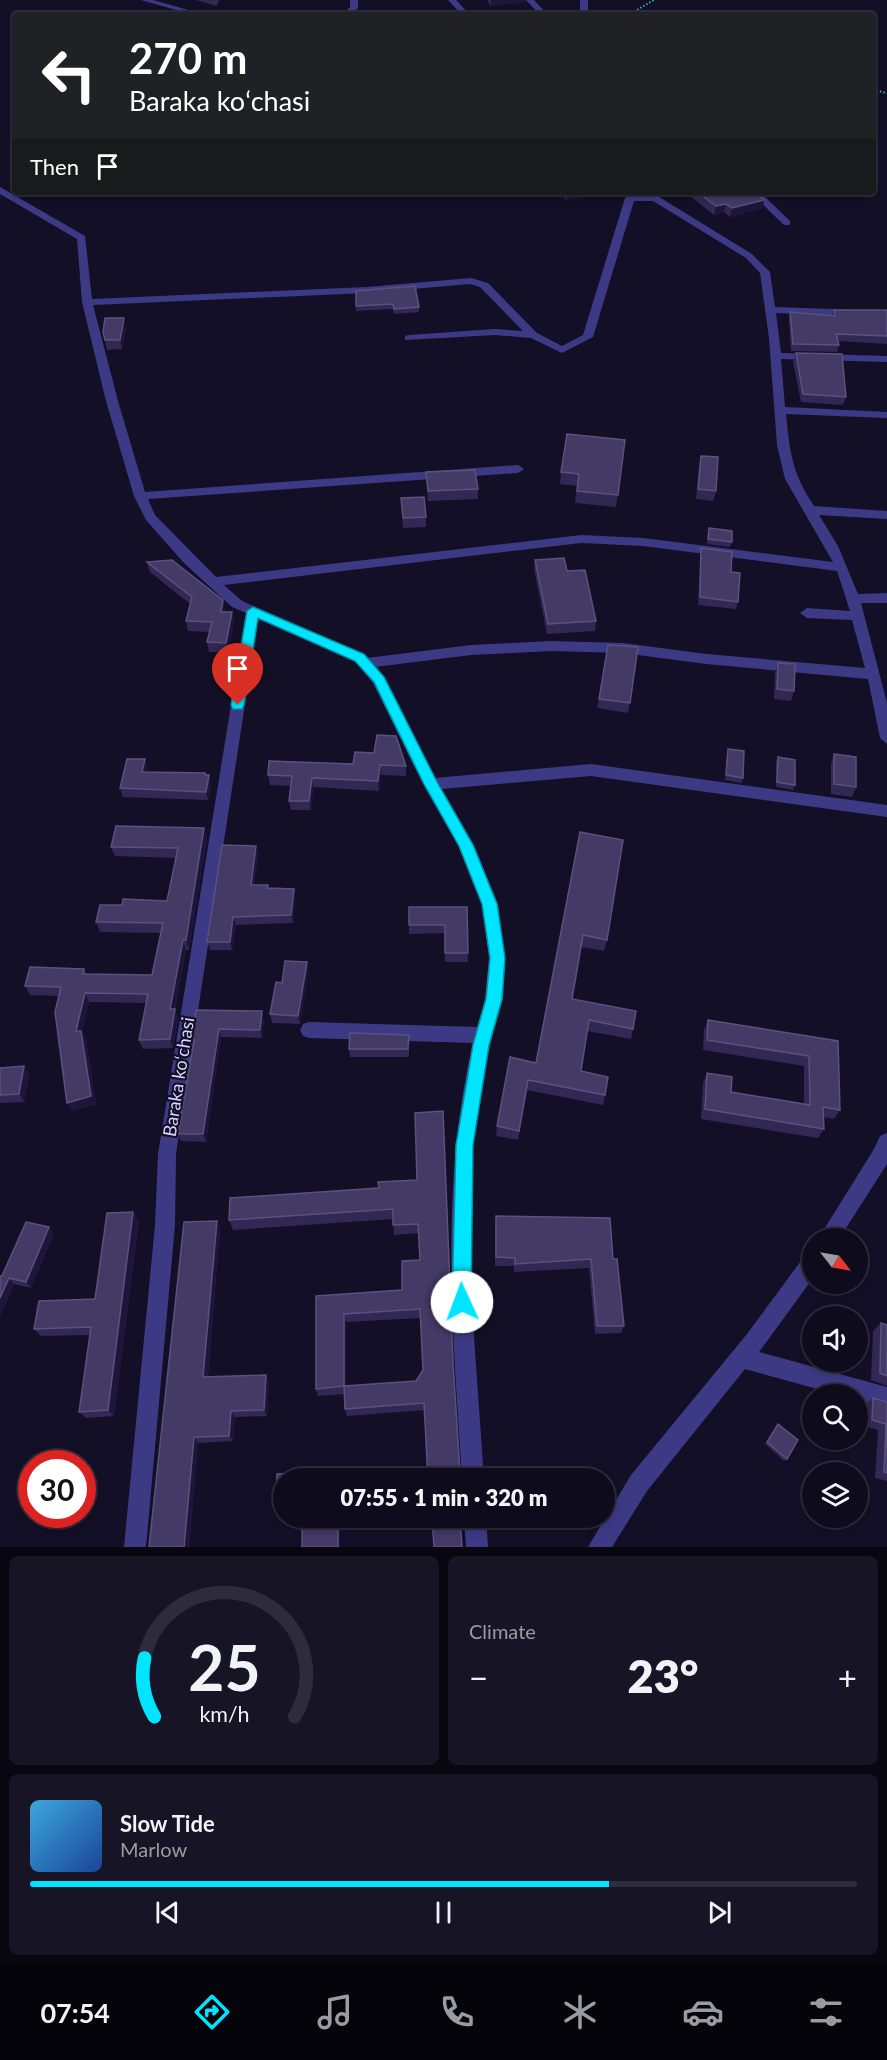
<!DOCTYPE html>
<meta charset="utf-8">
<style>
body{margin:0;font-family:Lato,sans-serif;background:#171425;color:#f1f3f6;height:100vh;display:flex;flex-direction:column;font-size:22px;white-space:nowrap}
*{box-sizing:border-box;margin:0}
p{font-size:20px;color:#9b9ba3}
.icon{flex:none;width:33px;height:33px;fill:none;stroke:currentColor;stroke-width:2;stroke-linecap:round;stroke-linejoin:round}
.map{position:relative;height:1547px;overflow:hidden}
.side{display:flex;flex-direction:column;gap:9px;padding:9px;background:#08060f;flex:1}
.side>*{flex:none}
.top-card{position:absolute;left:12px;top:12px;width:864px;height:183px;border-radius:6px;box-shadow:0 3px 9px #0003,0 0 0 2px #2e2b3b;background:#202124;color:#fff;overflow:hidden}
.needle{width:39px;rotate:121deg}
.tools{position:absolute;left:802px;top:1228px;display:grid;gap:12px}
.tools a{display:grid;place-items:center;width:66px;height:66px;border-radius:50%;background:#0e0b1c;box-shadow:0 3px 9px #0003,0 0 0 2px #2e2b3b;font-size:30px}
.speed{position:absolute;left:18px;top:1450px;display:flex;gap:12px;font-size:30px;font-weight:700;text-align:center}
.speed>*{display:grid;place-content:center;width:78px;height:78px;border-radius:50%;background:#0e0b1c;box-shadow:0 3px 9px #0003,0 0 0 2px #2e2b3b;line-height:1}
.speed .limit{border:9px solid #d22;background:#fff;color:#111}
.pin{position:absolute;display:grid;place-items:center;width:51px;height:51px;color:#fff;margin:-62px -26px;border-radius:50% 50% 50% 0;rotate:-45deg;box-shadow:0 0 6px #0007}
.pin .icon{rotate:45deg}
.me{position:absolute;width:66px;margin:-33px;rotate:358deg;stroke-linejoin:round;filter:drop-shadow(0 0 4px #0008)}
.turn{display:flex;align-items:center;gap:21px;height:126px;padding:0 18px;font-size:27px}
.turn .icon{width:78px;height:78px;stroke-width:2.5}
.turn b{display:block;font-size:42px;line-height:51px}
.then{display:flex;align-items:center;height:57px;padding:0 18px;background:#0003;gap:12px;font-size:22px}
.big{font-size:45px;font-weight:800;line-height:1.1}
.side .card{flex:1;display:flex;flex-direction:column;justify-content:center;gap:9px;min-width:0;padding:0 21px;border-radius:9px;background:#171425}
.side .dial{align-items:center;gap:0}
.dial svg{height:156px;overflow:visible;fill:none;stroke:#2e2b3b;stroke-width:7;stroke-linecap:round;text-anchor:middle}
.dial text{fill:#f1f3f6;stroke:none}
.song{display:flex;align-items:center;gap:18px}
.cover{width:72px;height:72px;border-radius:9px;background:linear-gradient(135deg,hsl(200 70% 55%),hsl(220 70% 35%))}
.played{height:6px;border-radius:3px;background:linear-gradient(90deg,#00e5ff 70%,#2e2b3b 70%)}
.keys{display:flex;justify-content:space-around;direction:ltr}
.heat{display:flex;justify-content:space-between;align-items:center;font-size:33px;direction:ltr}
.side .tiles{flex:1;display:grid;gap:9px;grid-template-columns:1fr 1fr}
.card:last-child{grid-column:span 2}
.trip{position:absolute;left:273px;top:1468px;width:342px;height:60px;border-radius:30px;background:#0e0b1c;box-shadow:0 3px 9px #0003,0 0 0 2px #2e2b3b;font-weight:800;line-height:60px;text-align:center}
.menu{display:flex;height:96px;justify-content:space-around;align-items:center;background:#06040b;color:#9b9ba3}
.menu .icon{width:42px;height:42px}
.menu .active{color:#00e5ff}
.menu b{font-size:27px;color:#f1f3f6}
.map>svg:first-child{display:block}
</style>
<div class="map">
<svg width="887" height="1547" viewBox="0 0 887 1547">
<rect width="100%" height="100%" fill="#130f26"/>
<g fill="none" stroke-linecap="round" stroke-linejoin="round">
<!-- path -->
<path stroke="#2fb8b0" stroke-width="2" stroke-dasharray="1.5 2" stroke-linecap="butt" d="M628,15L654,0
M873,90L887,93"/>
<!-- minor -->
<path fill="#3d3a85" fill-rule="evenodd" d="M141,0H153L206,15H194Z
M350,0H358V8L350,15H342L350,7Z
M448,0H456L470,15H462Z
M526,0H534L548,15H540Z
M580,0H588V15H580Z
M0,187L85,236L92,299L367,287L471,278L488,283L537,333L562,346L583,335L625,198L630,195H644L640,192H651L752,254L770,272L775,307L887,311V317L776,313L781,353L887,356V362L781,359L785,407L887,412V418L786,414C790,454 792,472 814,506L887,511V519L819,515L838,546L858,594L887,593V603H861L887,703V744L880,738L868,679L706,664L623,653L551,651L471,655L375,667L386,680L435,778L591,764L887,805V817L591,776L442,789L474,845L498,904L505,958L503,999L490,1045L473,1145L470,1280L484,1479H462C453,1333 439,1187 473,1043L309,1038L303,1036L300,1030L303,1024L309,1022L477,1027L485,999L489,958L482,904L459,847L423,784L373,683L354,660L258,619L176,1154L175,1225L146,1547H124L155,1225L158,1154L246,613L232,607L184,563L146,520L134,496L106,401L82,302L77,239L0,194ZM634,201H653L746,258L760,273L769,338L777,445L785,479L833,562L643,538L581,535L216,577L155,515L148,499L518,473L524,469L518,465L145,492L118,401L93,305L367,293L470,284L480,287L523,331L495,329L409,335L405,336V340L495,335L531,338L562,353L593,337ZM581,543L643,546L837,571L850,611L807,608L800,613L807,618L852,620L865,668L706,654L623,643L551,641L471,645L367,658L364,654L242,601L224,585Z
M750,192H760L790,221V225H784Z
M887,1133V1164L839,1239H818L874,1149L880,1136Z
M813,1251V1278L759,1352L887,1387V1409L858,1400V1395H839L745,1369L647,1491L612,1547H588L631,1475L747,1334L806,1254Z
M464,1518H486L488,1547H466Z"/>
</g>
<!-- wall -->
<path fill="#312854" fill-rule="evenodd" d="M195,0H219L217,6Z
M487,0H526L525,2L491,6Z
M559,192H606L566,200Z
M685,192H753L763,208L730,217L724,212L714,215Z
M356,291L419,307V312L394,314L393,309L356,311Z
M834,310H887V344L838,341L839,345L837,352L791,351L789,319L790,312L832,315Z
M126,327L122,349L107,350L103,332Z
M796,353L846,397L843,405L801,402L793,362Z
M625,440L616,507L575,503L577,486L560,484L561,472Z
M701,456L716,491L713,501L696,499L699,465Z
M426,472L478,489V499L428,501Z
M401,498L426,517V527L403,528Z
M709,528L732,542L730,547L707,544Z
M701,548L738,602L736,609L698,605L700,556Z
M535,560L567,571L596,621L595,631L547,634L534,569Z
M147,562L225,610V612H232L234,622L228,652H209L207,642L209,632L188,631L186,621L190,604L150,572Z
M608,645L638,647L628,713L597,708Z
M778,663L794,691L791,701L774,699L775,673Z
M728,749L743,778L741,783L725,780L727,754Z
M834,754L856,787L852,797L831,794V764Z
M778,757L795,785L793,790L776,787V762Z
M269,761L406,766V776L381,775L379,791L313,787L311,810H291L289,801L291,786L270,785L268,775Z
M147,768L146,772L205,773L206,775H209L211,783L208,800L123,797L120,788Z
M204,828L207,838L189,950H186L175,1010L178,1018L173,1048L143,1049L139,1040L146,1003L89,1002L82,1032L86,1040L96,1104L72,1111L67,1103L59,996L30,995L25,986L84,969L87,974L152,975L161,933L100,932L96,922L122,905L167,901L176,858L115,856L111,847Z
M580,832L607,940L604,951L581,947L572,999L633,1029L631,1039L587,1031L581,1071L605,1095L603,1105L527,1090L518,1140L496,1136L497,1126L536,1063Z
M258,854L254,885H268L269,888L294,889L295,897L293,923L236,925L232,950H210L207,942Z
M409,907H467L468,962H445V933L409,934Z
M307,962L308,971L300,1024L272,1023L270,1014L282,983Z
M196,1010L264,1019L262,1038L221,1037L206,1142L181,1141L178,1134L193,1044L192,1040Z
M708,1020L838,1041L840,1110L834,1119L823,1117L824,1129L818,1138L701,1119L703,1083L707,1073L731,1092L804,1104V1066L703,1050L704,1030Z
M409,1043V1057H350L349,1049Z
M24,1066L29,1074L24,1102L0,1103V1068Z
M417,1180L453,1362L460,1473L425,1410L347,1416L345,1409L344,1394L318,1396L316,1389V1296L402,1290L420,1260L419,1233L394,1235L393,1219L233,1230L229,1220ZM421,1318L423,1370L416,1381L346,1386V1322Z
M133,1212L139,1221L114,1416L86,1418L79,1412L90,1335L41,1336L34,1329L95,1299Z
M496,1216L613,1259L624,1326L621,1333L595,1334L589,1268L514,1272V1266H495V1225Z
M217,1221L220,1229L208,1376L269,1381L267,1416L235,1417L233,1441L198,1443L189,1547H149Z
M54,1234L31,1288L14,1284L0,1317V1276H2Z
M881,1323L887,1325V1386L871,1380L873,1331Z
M873,1398L887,1402V1481L875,1478L878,1430L864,1426L865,1404Z
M778,1424L787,1459L784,1461L765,1444L776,1426Z
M315,1472L318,1479H284V1503L279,1504L276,1499L277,1474Z
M302,1518H460L433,1521L340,1528Z"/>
<!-- shaded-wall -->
<path fill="#1d163a" d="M491,0H526L525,2L491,6Z
M567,192H606L566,200Z
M764,200L763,208L730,217L732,208Z
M726,204L724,212L714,215L716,206Z
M124,318L126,327L122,349L120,340Z
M223,600L225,610L223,622L221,612Z
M232,612L234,622L228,652L226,643Z
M145,759L147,768L144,780L142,772Z
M380,765L381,775L379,791L378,781Z
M209,775L211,783L208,800L206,792Z
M312,778L313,787L311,810L309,801Z
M204,828L207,838L189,950L186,940Z
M256,846L258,854L253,893L251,885Z
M294,889L295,897L293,923L291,915Z
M233,917L236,925L232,950L230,942Z
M183,940L186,950L175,1010L178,1018L173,1048L170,1039V1009Z
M307,962L308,971L300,1024L298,1016Z
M85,993L89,1002L82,1032L86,1040L96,1104L72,1111L67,1103L76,1031Z
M262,1011L264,1019L262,1038L260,1030Z
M219,1029L221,1037L206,1142L203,1134Z
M24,1066L29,1074L24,1102L19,1094Z
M133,1212L139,1221L114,1416L108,1410Z
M217,1221L220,1229L207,1383L203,1377Z
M49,1227L54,1234L31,1288L26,1282Z
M9,1278L14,1284L0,1317V1298Z
M344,1314L346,1322V1393L344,1386Z
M266,1375L269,1381L267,1416L264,1410Z
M231,1411L235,1417L233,1441L229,1436Z
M194,1437L198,1443L189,1547H184Z
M338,1523L340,1528V1547H338Z"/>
<!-- building -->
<path fill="#433a66" stroke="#5a527e" stroke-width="1.5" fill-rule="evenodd" d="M697,192H753L764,200L732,208L726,204L716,206Z
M415,286L419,307L394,309L393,304L356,306V291Z
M834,310H887V336L836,334L839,345L793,344L790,312L835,316Z
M105,318H124L120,340H105L103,332Z
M796,353L842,354L846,397L803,394Z
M567,434L625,440L618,495L577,491L579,474L561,472Z
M701,456L718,457L716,491L698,489Z
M475,470L478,489L428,491L426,472Z
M424,497L426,517L403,518L401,498Z
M709,528L732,531V542L708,539Z
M701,548L732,552L731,572L740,573L738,602L700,597Z
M564,558L567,571L585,570L596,621L548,624L535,560Z
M172,560L223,600L221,612H232L226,643L207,642L212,622L186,621L192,597L147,562Z
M608,645L638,647L630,703L599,699Z
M778,663L795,664L794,691L777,689Z
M377,735L396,736L406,766L380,765L378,781L312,778L309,801H289L292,776L268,775L269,761L353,764L355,752L374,753Z
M728,749L744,751L743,778L726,775Z
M834,754L856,757V787L834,784Z
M778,757L795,760V785L777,782Z
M127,759H145L142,772L205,773V775H209L206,792L120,788Z
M116,826L204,828L186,940H183L170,1009H175L170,1039L139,1040L148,994L85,993L76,1031H81L91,1096L67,1103L55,1012L61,987L25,986L30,967L84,969L83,974L152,975L163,923L96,922L100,905H122L123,899L167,901L178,848L111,847Z
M580,832L623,840L607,940L583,935L572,999L636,1011L633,1029L589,1020L581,1071L608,1077L605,1095L528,1080L519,1131L497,1126L510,1057L536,1063Z
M222,845L256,846L251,885H268L267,888L294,889L291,915L233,917L230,942H207Z
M409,907H467L468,953H445V925H409Z
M285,961L307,962L298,1016L270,1014L276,982L282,983Z
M196,1010L262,1011L260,1030L219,1029L203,1134H178L194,1040H192Z
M708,1020L838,1041L840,1110L823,1107L824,1129L705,1109L707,1073L732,1077L731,1092L810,1105L809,1056L707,1040Z
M350,1033L409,1035L408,1049H349Z
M24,1066L19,1094L0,1095V1068Z
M443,1111L453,1362L460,1473L464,1476V1479H428L424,1403L345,1409L344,1386L316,1389V1296L402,1290V1261L420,1260L418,1224L393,1225V1209L229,1220L230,1198L379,1188L378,1182L417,1180L415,1113ZM420,1309L423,1370L416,1381L344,1386V1314Z
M133,1212L108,1410L79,1412L91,1327L34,1329L39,1301L95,1299L107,1213Z
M496,1216L610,1218L613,1259H617L624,1326H597L591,1259L515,1264V1258L496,1257Z
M217,1221L203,1377L266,1375L264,1410L231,1411L229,1436L194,1437L184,1547H149L184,1222Z
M26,1222L49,1227L26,1282L9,1278L0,1298V1276H2Z
M881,1323L887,1325V1376L880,1373Z
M873,1398L887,1402V1473L884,1472L886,1424L872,1420Z
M778,1424L798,1440L787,1459L767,1442Z
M315,1472V1479H284V1498L276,1499L277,1474Z
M302,1518H412L338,1523V1547H302Z
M432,1518H460L462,1547H434Z"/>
<!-- route -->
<path fill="#00e5ff" stroke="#0095a6" stroke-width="1.5" d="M253,607L364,654L384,677L437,782L473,845L497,904L505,958L502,999L489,1045L473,1145L471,1302L468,1309L462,1312L455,1309L452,1302L456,1145L473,1045L486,999L490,958L482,904L459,846L424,784L374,682L355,661L258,618L244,705L242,709H233L231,705L247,611Z"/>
<g text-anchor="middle" stroke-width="4.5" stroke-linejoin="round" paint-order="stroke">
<!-- near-street labels -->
<g font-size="18" fill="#d9d4ff" stroke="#130f26">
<text transform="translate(179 1077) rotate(-81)" y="6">Baraka koʻchasi</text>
</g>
</g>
</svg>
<div class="tools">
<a><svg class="needle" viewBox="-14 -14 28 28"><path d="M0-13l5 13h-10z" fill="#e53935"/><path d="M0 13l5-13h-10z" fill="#9b9ba3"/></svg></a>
<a><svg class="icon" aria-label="sound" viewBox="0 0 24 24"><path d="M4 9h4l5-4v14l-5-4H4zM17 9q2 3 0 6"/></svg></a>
<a><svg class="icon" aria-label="search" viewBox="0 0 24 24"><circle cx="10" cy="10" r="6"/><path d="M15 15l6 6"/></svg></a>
<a><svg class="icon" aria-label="layers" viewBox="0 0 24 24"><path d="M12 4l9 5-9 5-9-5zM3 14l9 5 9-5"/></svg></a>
</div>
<div class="speed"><div class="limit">30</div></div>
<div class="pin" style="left:238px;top:705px;background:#d93025"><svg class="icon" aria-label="arrive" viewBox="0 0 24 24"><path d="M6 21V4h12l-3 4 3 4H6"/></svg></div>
<svg class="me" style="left:462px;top:1302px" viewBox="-20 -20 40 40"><circle r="19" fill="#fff"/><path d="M0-13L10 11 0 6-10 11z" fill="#00e5ff"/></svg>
<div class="trip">07:55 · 1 min · 320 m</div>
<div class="top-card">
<div class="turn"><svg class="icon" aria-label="left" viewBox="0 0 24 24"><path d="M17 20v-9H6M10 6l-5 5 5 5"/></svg><div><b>270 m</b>Baraka koʻchasi</div></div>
<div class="then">Then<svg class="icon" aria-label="arrive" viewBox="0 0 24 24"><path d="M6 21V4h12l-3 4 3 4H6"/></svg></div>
</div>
</div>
<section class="side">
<div class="tiles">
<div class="card dial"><svg viewBox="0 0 100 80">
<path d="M14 69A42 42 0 1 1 86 69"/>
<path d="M14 69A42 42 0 0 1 9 39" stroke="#00e5ff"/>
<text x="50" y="56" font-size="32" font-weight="700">25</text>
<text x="50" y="72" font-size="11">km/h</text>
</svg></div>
<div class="card"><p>Climate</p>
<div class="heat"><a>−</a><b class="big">23°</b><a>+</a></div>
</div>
<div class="card">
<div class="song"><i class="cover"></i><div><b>Slow Tide</b><p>Marlow</p></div></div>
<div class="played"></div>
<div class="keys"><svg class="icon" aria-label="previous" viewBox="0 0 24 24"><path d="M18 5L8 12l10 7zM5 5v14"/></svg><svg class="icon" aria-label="pause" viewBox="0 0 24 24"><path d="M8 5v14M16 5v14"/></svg><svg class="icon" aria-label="next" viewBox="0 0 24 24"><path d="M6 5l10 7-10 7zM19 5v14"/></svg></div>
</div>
</div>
</section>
<nav class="menu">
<b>07:54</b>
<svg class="icon active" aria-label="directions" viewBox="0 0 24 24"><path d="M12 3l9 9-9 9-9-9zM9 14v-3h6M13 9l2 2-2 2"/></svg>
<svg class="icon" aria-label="music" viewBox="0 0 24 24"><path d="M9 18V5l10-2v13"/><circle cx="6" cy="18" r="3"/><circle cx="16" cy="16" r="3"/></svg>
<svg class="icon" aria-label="phone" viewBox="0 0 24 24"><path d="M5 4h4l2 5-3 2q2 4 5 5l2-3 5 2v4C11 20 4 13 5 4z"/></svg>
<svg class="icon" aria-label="climate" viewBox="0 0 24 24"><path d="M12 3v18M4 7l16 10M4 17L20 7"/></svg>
<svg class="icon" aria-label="car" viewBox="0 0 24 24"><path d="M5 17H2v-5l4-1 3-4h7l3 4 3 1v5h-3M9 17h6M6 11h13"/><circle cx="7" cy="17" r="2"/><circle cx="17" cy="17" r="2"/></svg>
<svg class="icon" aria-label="filters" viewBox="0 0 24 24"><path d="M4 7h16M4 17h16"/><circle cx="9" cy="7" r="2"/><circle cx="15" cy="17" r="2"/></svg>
</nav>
